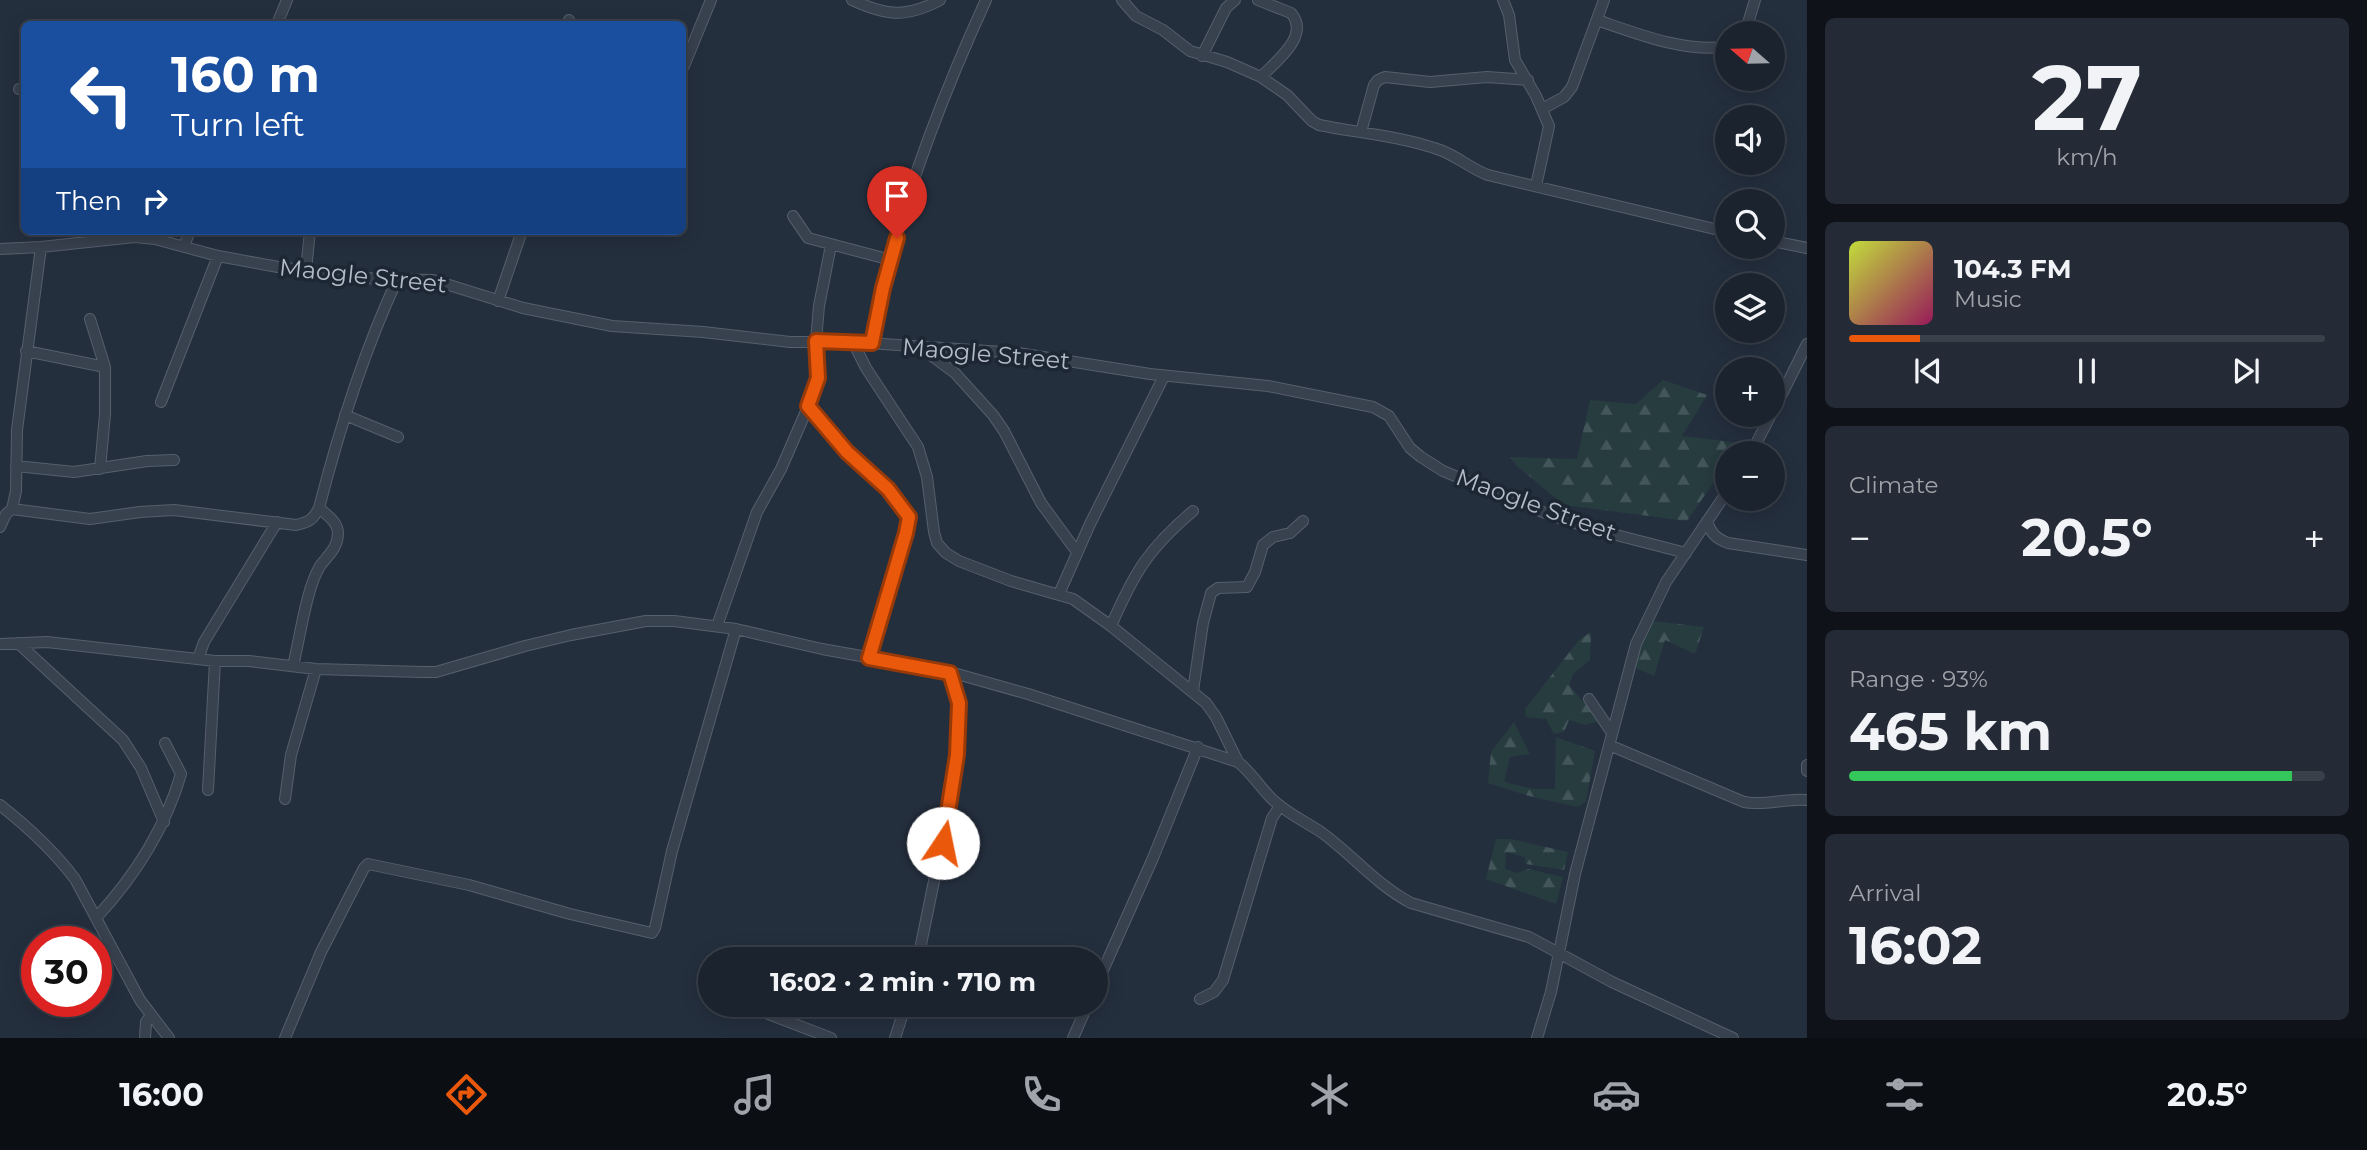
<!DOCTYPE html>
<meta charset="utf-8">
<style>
body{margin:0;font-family:Montserrat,sans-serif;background:#242b36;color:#f1f3f6;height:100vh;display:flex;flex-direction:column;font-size:26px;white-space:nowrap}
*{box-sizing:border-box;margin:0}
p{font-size:23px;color:#a0a4aa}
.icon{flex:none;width:38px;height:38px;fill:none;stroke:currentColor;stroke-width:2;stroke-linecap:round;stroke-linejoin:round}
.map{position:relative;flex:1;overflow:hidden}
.details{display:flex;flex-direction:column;gap:18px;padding:18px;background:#0f1319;width:560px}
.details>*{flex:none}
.top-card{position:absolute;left:21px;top:21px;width:665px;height:214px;border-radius:10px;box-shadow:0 4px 18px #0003,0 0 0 2px #39404a;background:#1a4fa0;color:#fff;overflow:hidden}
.needle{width:46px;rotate:290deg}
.controls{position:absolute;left:1715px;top:21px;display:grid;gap:14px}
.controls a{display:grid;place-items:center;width:70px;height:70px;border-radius:50%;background:#1b232e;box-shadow:0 4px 18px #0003,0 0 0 2px #39404a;font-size:35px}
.speed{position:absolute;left:21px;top:926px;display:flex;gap:14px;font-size:35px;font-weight:700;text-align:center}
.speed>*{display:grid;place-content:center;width:91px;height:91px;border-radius:50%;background:#1b232e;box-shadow:0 4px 18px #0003,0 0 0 2px #39404a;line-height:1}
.speed .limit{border:10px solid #d22;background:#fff;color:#111}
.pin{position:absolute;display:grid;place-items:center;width:60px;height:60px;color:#fff;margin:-72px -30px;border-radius:50% 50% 50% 0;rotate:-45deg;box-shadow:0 0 7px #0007}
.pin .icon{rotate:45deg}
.me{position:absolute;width:77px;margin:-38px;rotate:11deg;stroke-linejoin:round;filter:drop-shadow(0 0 5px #0008)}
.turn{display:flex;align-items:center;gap:24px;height:147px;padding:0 35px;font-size:32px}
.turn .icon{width:91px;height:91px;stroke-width:2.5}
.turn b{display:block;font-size:49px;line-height:60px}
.then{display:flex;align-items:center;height:66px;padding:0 35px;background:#0003;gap:14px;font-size:26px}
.big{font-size:52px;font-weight:700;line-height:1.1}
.details .widget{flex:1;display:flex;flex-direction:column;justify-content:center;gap:10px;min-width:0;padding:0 24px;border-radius:10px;background:#242b36}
.details .dial{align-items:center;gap:0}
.dial b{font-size:91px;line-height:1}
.song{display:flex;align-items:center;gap:21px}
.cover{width:84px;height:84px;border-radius:10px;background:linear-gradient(135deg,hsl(70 70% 55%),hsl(330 70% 35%))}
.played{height:7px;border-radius:4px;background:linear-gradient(90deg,#ea580c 15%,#39404a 15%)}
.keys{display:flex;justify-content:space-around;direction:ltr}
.heat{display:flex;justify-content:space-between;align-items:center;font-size:38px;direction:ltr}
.charge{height:10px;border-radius:5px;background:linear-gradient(90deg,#34c759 93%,#39404a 0)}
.trip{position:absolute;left:698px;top:947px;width:410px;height:70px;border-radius:35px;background:#1b232e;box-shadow:0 4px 18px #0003,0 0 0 2px #39404a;font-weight:700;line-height:70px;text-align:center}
.tab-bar{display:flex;height:112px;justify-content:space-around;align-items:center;background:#0b0e12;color:#a0a4aa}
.tab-bar .icon{width:49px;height:49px}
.tab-bar .current{color:#ea580c}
.tab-bar b{font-size:32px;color:#f1f3f6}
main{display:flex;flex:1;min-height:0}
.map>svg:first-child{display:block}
</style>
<main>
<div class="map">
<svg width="1807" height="1038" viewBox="0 0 1807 1038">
<defs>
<pattern id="forest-firs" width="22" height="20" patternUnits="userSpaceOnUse" patternTransform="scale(1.75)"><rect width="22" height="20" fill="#263c3f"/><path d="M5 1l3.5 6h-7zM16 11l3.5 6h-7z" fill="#435659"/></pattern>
</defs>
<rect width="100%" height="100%" fill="#242f3e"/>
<!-- forest -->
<path fill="url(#forest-firs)" d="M1663,380L1707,395L1682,436L1740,443L1734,453H1727V463L1687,521L1564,505L1517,466L1510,457L1577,459L1590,400L1636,404Z
M1644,620L1704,627L1695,654L1665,640L1654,676L1629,665Z
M1591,632L1590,660L1573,674L1569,685L1600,721L1585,725L1569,720L1564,732L1554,734L1546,719L1526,717L1525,709L1579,640Z
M1514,722L1530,754L1510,757L1504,782L1534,789H1555L1556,737L1595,751L1586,801L1578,807L1529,796L1488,783L1491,752Z
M1496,839H1511L1568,852L1564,870L1526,864L1525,857L1506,852L1505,869L1517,873L1528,869L1563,877L1556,904L1486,879Z"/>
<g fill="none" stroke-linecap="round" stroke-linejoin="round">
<defs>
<path id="minor" d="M852,0C887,16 906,18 940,0
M1122,0L1136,16L1163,30L1190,51L1227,62L1261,77L1287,95L1312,121L1319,125C1359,133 1401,136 1440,150C1457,156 1471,169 1488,175L1727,232
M1258,0L1291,13C1311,36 1275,62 1261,77
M1503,0L1509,15L1515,60L1536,96L1549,126L1536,186
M1597,20C1638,34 1682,52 1727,47
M277,24L287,0
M568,24L569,20
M1745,33L1755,0
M1202,56L1226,8L1235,0
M684,66L711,0
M19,89H24
M1542,109L1564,97L1572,87L1604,0
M1361,132L1374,85L1378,80L1385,77L1430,82L1487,77L1528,80
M793,216L808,238L891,260
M1773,241L1807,248
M184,246L190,231
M0,249L41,247L135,237L155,239L218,256L278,267L376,279L433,280L523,308L612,326L703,332L790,342H853L1018,353L1150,374L1268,386L1373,407L1389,416L1410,448L1421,457L1443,471L1550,515L1597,530L1686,553
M306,270L310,231
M498,301L522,231
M90,319L105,367V414L100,469
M853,342L866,368L918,447L927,477L934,532L937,543L946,553L959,561L1011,581L1073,599L1111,626L1206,703L1216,717L1238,762
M871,343C891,230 938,105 986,0
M921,348L955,373L993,415L1004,431L1041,503L1077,552
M26,351L105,367
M161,402L218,256
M808,406L847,452L888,489L907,511L909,517L906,533L869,658
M1773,412L1807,344
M345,415L398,437
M1751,453L1771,415
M16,466L74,472L147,461L174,460
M12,509L90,519L140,512L174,510L296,525C309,522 313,520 319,508C339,430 363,353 397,280
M1707,521C1711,533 1715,538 1728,543L1807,555
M0,527L6,514L12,509L16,491L17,430L41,247
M1059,594L1090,524L1164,376
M717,626L757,512L781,469L817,386L816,341L819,306L831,245
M1111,626C1134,573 1148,549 1193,511
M18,643L123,740L141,768L164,822
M0,644L47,642L215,661H249L316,669L422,672H436L525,646L571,635L646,621H674L736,629L822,649L950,672L1028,694L1238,762C1251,772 1259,786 1271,798C1285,812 1304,821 1321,832C1353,855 1374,883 1411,903L1529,937L1612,982L1733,1038
M198,659L204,642L277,522
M293,666C300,638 306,589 320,566C328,555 338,548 338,533C338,522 327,515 319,508
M1193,691L1203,623L1211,593L1218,588L1247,587L1255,572L1263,545L1273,537L1290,533L1303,521
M1589,699L1612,733
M1609,745L1744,802C1764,806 1786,798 1807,800
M1807,765V771
M208,790L215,661
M285,799L291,755L316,669
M0,805C28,827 54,851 75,879L140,1000L169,1038
M96,918C135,876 165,829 181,774L165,743
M918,959L950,803L957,755L959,703L950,672
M1096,986L1153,858L1198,747
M1200,999L1214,992L1223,980L1272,818L1280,806
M758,1010L831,1038
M145,1038L146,1022L151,1015
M285,1038L321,952L364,868L368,864L469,885L570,914L652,933L655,928L672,851L736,629
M895,1038L906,1004
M1073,1038L1088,1004
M1537,1038L1551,992L1575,874L1636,644L1666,582L1727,492"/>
</defs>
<!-- minor casing -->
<use href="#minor" stroke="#565f6c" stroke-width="12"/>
<!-- minor -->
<use href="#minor" stroke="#38414e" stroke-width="10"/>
</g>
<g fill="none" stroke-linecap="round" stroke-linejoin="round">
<defs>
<path id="route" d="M897,238L883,288L872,343L816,341L818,378L808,406L847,452L888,489L909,517L906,533L869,658L950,673L959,703L957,755L943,843"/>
</defs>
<!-- route casing -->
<use href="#route" stroke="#983908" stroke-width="18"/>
<!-- route -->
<use href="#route" stroke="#ea580c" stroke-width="12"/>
</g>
<g text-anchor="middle" stroke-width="7" stroke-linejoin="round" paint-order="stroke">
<!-- street labels -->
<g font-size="24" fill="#b4bcc9" stroke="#1d2633">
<text transform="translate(363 276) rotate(6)" y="8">Maogle Street</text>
<text transform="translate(986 354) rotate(5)" y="8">Maogle Street</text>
<text transform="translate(1536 505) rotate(20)" y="8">Maogle Street</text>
</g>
</g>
</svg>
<div class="controls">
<a><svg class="needle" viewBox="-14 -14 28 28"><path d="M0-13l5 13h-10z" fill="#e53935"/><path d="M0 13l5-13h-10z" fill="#a0a4aa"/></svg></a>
<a><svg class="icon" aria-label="sound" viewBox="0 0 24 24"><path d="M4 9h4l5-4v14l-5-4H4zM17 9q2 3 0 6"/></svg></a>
<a><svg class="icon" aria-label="search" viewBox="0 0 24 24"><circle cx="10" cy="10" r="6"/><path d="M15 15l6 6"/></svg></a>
<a><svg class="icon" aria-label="layers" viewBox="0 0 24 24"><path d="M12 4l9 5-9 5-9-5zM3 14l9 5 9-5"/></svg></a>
<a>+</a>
<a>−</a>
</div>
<div class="speed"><div class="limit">30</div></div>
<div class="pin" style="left:897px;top:238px;background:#d93025"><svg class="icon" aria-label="arrive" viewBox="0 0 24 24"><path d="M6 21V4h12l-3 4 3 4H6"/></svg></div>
<svg class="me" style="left:943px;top:843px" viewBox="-20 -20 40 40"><circle r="19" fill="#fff"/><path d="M0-13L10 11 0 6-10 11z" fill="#ea580c"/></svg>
<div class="trip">16:02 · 2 min · 710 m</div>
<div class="top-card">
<div class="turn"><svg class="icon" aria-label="left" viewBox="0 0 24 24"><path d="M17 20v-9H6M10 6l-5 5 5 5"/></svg><div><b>160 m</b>Turn left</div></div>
<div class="then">Then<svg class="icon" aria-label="right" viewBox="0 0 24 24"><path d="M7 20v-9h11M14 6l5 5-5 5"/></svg></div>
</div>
</div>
<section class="details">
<div class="widget dial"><b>27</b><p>km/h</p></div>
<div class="widget">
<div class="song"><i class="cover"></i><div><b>104.3 FM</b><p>Music</p></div></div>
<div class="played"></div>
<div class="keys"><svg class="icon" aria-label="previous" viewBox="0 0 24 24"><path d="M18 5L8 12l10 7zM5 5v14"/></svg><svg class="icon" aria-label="pause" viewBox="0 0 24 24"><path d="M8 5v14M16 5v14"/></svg><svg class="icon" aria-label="next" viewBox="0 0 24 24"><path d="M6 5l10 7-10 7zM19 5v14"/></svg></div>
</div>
<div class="widget"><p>Climate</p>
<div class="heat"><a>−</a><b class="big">20.5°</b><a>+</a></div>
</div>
<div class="widget"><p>Range · 93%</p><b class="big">465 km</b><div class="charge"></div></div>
<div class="widget"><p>Arrival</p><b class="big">16:02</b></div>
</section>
</main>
<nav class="tab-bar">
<b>16:00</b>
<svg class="icon current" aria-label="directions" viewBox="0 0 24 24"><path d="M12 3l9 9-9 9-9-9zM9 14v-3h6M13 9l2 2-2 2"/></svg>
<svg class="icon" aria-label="music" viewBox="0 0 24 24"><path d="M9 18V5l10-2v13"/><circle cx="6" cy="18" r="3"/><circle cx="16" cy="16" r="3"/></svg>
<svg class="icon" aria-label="phone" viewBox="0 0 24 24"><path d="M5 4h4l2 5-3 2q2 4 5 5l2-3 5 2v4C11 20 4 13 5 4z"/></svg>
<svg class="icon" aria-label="climate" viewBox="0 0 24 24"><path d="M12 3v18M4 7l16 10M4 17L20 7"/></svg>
<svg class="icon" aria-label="car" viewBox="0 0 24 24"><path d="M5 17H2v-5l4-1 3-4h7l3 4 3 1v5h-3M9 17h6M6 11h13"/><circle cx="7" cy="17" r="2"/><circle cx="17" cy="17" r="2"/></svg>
<svg class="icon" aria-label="filters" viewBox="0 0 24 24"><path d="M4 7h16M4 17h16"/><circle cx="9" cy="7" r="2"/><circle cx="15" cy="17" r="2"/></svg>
<b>20.5°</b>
</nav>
